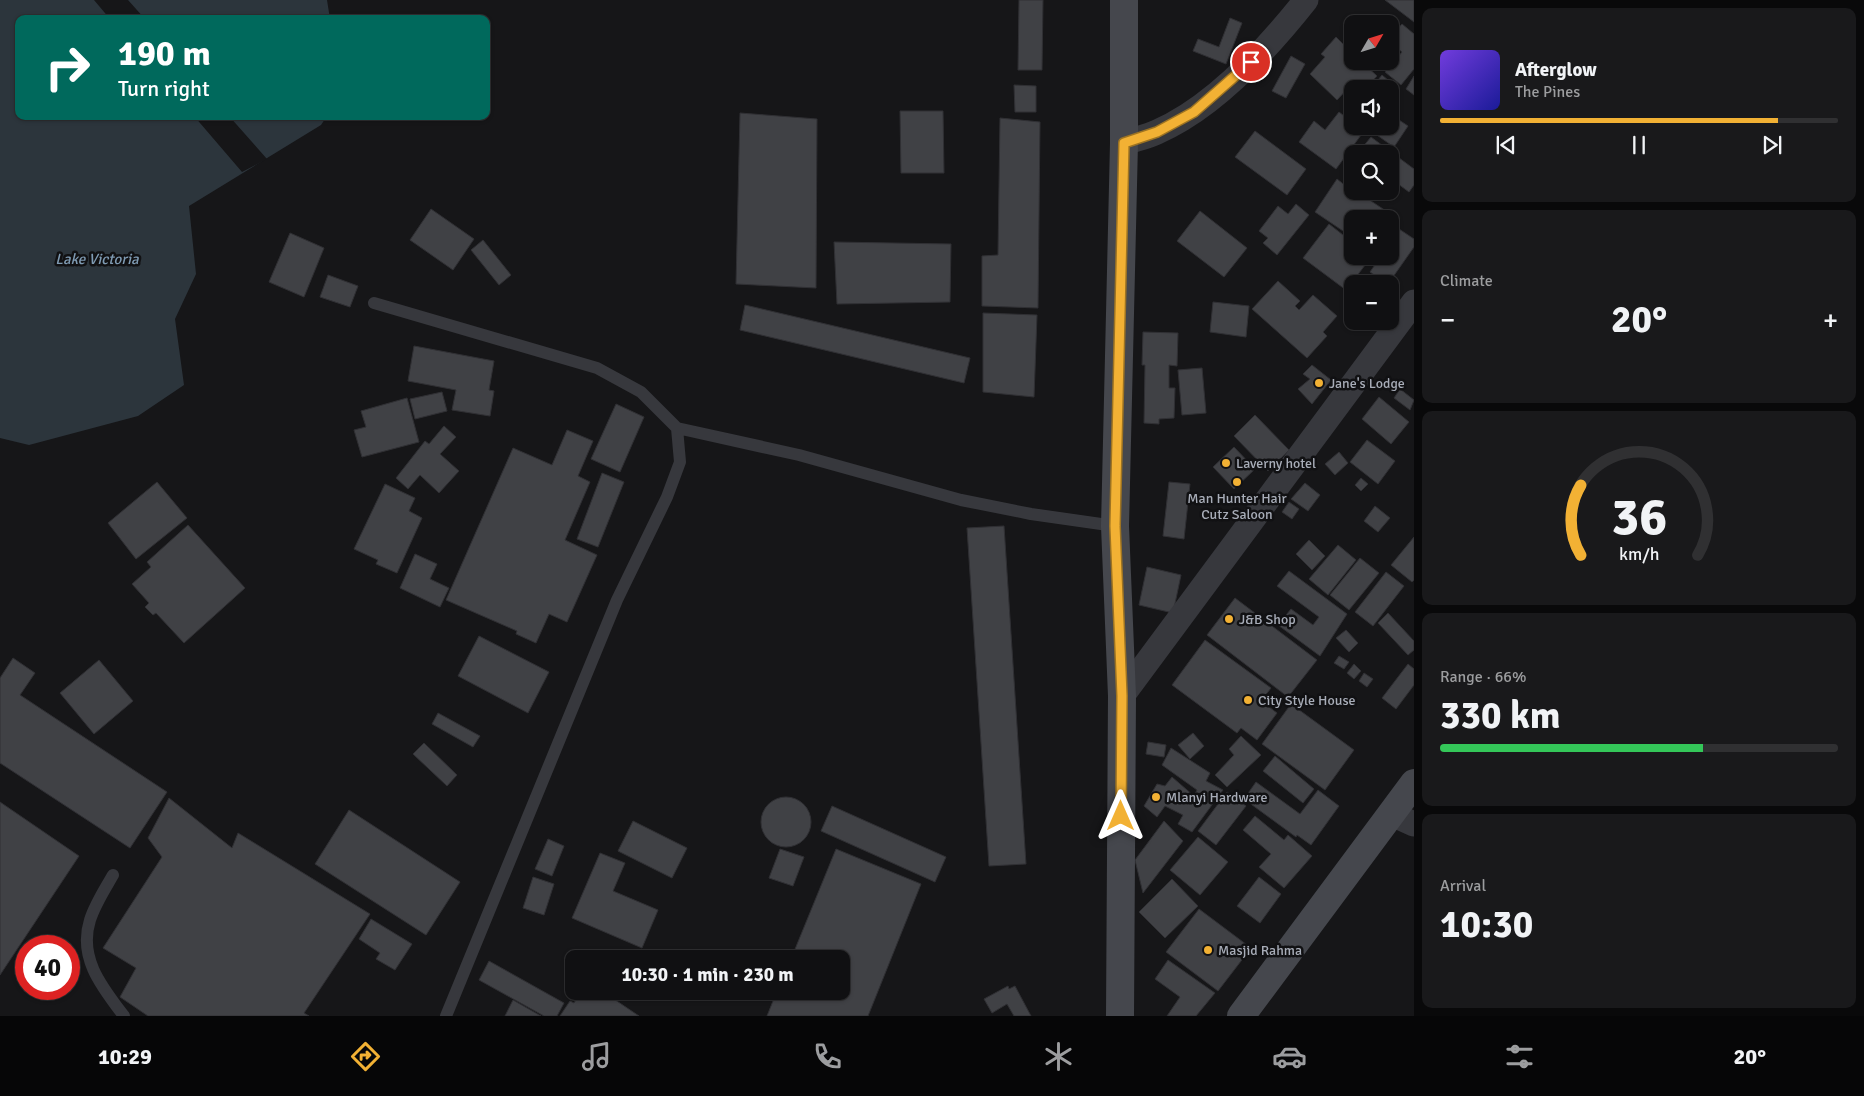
<!DOCTYPE html>
<meta charset="utf-8">
<style>
body{margin:0;font-family:Signika,sans-serif;background:#19191b;color:#f1f3f6;height:100vh;display:flex;flex-direction:column;font-size:19px;white-space:nowrap}
*{box-sizing:border-box;margin:0}
p{font-size:16px;color:#9c9d9f}
.icon{flex:none;width:28px;height:28px;fill:none;stroke:currentColor;stroke-width:2;stroke-linecap:round;stroke-linejoin:round}
.map{position:relative;flex:1;overflow:hidden}
.details{display:flex;flex-direction:column;gap:8px;padding:8px;background:#09090a;width:450px}
.details>*{flex:none}
.guide{position:absolute;left:15px;top:15px;width:475px;height:105px;border-radius:10px;box-shadow:0 1px 4px #0004,0 0 0 1px #303032;background:#00695c;color:#fff;overflow:hidden}
.needle{width:32px;rotate:51deg}
.buttons{position:absolute;left:1344px;top:15px;display:grid;gap:10px}
.buttons a{display:grid;place-items:center;width:55px;height:55px;border-radius:10px;background:#101012;box-shadow:0 1px 4px #0004,0 0 0 1px #303032;font-size:25px}
.speed{position:absolute;left:15px;top:935px;display:flex;gap:10px;font-size:25px;font-weight:700;text-align:center}
.speed>*{display:grid;place-content:center;width:65px;height:65px;border-radius:50%;background:#101012;box-shadow:0 1px 4px #0004,0 0 0 1px #303032;line-height:1}
.speed .limit{border:8px solid #d22;background:#fff;color:#111}
.pin{position:absolute;display:grid;place-items:center;width:42px;height:42px;color:#fff;margin:-21px;border:2px solid #fff;border-radius:50%;box-shadow:0 1px 5px #0007}
.me{position:absolute;width:55px;margin:-28px;rotate:0deg;stroke-linejoin:round;filter:drop-shadow(0 0 4px #0008)}
.turn{display:flex;align-items:center;gap:18px;height:105px;padding:0 20px;font-size:22px}
.turn .icon{width:65px;height:65px;stroke-width:2.5}
.turn b{display:block;font-size:35px;line-height:42px}
.big{font-size:38px;font-weight:700;line-height:1.1}
.details .widget{flex:1;display:flex;flex-direction:column;justify-content:center;gap:8px;min-width:0;padding:0 18px;border-radius:10px;background:#19191b}
.details .dial{align-items:center;gap:0}
.dial svg{height:130px;overflow:visible;fill:none;stroke:#303032;stroke-width:7;stroke-linecap:round;text-anchor:middle}
.dial text{fill:#f1f3f6;stroke:none}
.song{display:flex;align-items:center;gap:15px}
.cover{width:60px;height:60px;border-radius:8px;background:linear-gradient(135deg,hsl(260 70% 55%),hsl(240 70% 35%))}
.played{height:5px;border-radius:2px;background:linear-gradient(90deg,#f2b134 85%,#303032 85%)}
.keys{display:flex;justify-content:space-around;direction:ltr}
.heat{display:flex;justify-content:space-between;align-items:center;font-size:28px;direction:ltr}
.charge{height:8px;border-radius:4px;background:linear-gradient(90deg,#34c759 66%,#303032 0)}
.trip{position:absolute;left:565px;top:950px;width:285px;height:50px;border-radius:10px;background:#101012;box-shadow:0 1px 4px #0004,0 0 0 1px #303032;font-weight:700;line-height:50px;text-align:center}
.dock{display:flex;height:80px;justify-content:space-around;align-items:center;background:#060607;color:#9c9d9f}
.dock .icon{width:35px;height:35px}
.dock .active{color:#f2b134}
.dock b{font-size:22px;color:#f1f3f6}
main{display:flex;flex:1;min-height:0}
.map>svg:first-child{display:block}
</style>
<main>
<div class="map">
<svg width="1414" height="1016" viewBox="0 0 1414 1016">
<rect width="100%" height="100%" fill="#161618"/>
<!-- water -->
<path fill="#2c353c" d="M0,0H327L330,19H19V116H327L321,125L189,206L196,274L175,319L184,385L138,416L29,445L0,438Z"/>
<!-- pier -->
<path fill="#161618" d="M94,0H128L145,19H110Z
M194,116H229L267,159L242,172Z"/>
<!-- building -->
<path fill="#404145" stroke="#303034" d="M1019,0H1043L1042,70H1018Z
M1385,0H1414V22Z
M1230,18L1242,23L1226,64L1193,51L1198,39L1219,47Z
M1402,24L1414,34V69L1401,85L1385,72L1402,52L1390,42V37Z
M1336,37L1352,53V61H1361L1377,76L1365,89H1357L1352,84L1337,100L1310,74L1325,57L1321,54Z
M1291,56L1305,64L1286,98L1272,91Z
M1382,75L1396,87L1390,95V89H1371Z
M1414,76V95L1406,89Z
M1014,85L1036,86V112H1015Z
M900,111H943L944,173H901Z
M1339,112L1352,122V126H1358L1364,131L1336,169L1299,142L1314,121L1325,130Z
M740,113L817,119L816,288L736,284Z
M1390,114L1408,126L1394,147L1374,133L1379,126H1390Z
M1000,118L1040,122L1038,308L982,306V256L998,255Z
M1255,131L1306,169L1287,195L1235,157Z
M1371,137L1414,169V185L1409,192L1390,178V154H1357Z
M1352,160V178L1344,172Z
M1337,179L1352,191H1356L1398,219L1390,231V219H1352V237L1315,212Z
M1296,204L1309,215L1277,255L1263,243L1268,238L1259,231L1278,206L1288,214Z
M431,209L474,239L453,270L410,240Z
M1200,211L1247,248L1224,277L1177,241Z
M1329,224L1352,242V256H1372L1346,290L1303,258Z
M1399,229L1414,239V247L1388,284L1370,272L1381,256H1390V243Z
M290,233L324,248L304,297L269,282Z
M483,240L511,275L499,285L471,250Z
M834,242L951,244L950,302L837,304Z
M328,275L358,286L350,307L320,297Z
M1278,281L1300,301L1295,306L1299,310L1313,295L1337,316L1323,332L1327,336L1307,358L1252,309Z
M1213,302L1249,306L1246,337L1210,332Z
M745,305L970,358L964,383L740,330Z
M983,313L1037,315L1034,397L983,392Z
M1143,332L1178,333L1177,366L1169,365V388H1175L1174,418L1159,419V424L1144,423L1145,365H1142Z
M414,346L494,361L489,390L494,391L490,416L452,410L456,390L408,381Z
M1312,365L1331,380L1312,404L1298,389L1310,379L1303,374Z
M1202,368L1206,413L1182,415L1178,370Z
M1400,389L1414,400L1410,410L1394,398Z
M442,392L447,411L415,419L410,399Z
M1379,397L1409,422L1391,444L1362,419Z
M407,398L419,442L362,457L354,430L366,427L361,411Z
M616,404L644,417L620,472L591,459Z
M1255,415L1289,450L1268,471L1234,436Z
M444,426L456,437L440,454L459,471L439,493L420,475L408,489L396,478L425,441L429,444Z
M567,430L593,441L578,476L590,482L565,540L597,555L567,622L549,614L536,643L516,634L517,631L446,600L513,448L552,465Z
M1367,440L1395,461L1378,484L1350,462Z
M1234,447L1255,469L1234,489L1213,467Z
M1339,452L1348,463L1335,475L1325,464Z
M602,473L624,482L598,547L577,539Z
M1361,478L1368,484L1361,491L1355,485Z
M157,482L187,518L136,559L108,523Z
M1169,482L1190,484L1184,539L1163,536Z
M1305,483L1320,495L1308,511L1291,499Z
M385,484L415,498L409,511L422,518L397,573L376,564L378,560L354,549Z
M1289,502L1299,509L1292,519L1282,512Z
M1375,506L1390,518L1378,532L1364,521Z
M188,525L245,588L184,643L156,613L153,615L145,607L149,603L132,584L151,567L147,562Z
M1004,526L1026,864L989,866L967,528Z
M1414,537V580L1412,582L1391,565Z
M1309,540L1325,556L1312,570L1296,554Z
M1338,545L1356,560L1328,595L1309,579Z
M415,554L437,564L430,579L449,588L440,607L400,588Z
M1360,558L1379,573L1349,610L1330,595Z
M1147,567L1181,575L1173,613L1139,605Z
M1289,571L1347,614L1320,656L1278,625L1291,609L1313,625L1319,617L1277,586Z
M1386,572L1404,586L1373,626L1355,612Z
M1235,598L1317,660L1288,697L1207,635Z
M1388,613L1414,641V650L1408,655L1378,623Z
M1346,630L1358,643L1349,652L1336,638Z
M479,636L549,672L528,713L458,676Z
M1205,640L1271,688L1261,701L1277,713L1257,740L1241,728L1237,733L1172,685Z
M1339,656L1349,662L1344,669L1334,663Z
M13,658L35,673L20,695L167,792L130,848L0,763V678Z
M99,660L133,701L94,734L60,693Z
M1354,664L1361,671L1354,679L1347,673Z
M1408,664L1414,669V685L1396,709L1382,698Z
M1364,673L1373,679L1367,687L1359,681Z
M1291,704L1354,750L1325,790L1262,744Z
M438,713L480,736L473,747L432,724Z
M1193,733L1204,746L1190,759L1178,745Z
M1241,736L1261,755L1227,787L1215,775L1234,755L1229,749Z
M1148,742L1166,745L1164,757L1146,754Z
M424,743L457,775L447,786L413,754Z
M1171,748L1210,773L1206,781L1223,790L1192,832L1178,824L1183,815L1165,806L1157,817L1144,806L1157,784L1165,786L1172,777L1194,796L1197,790L1162,765Z
M1275,756L1314,789L1303,803L1263,771Z
M1256,782L1300,814L1318,790L1339,806L1311,845L1297,835L1296,837L1244,799Z
M1227,792L1246,806L1216,845L1198,831Z
M761 822a25 25 0 1 1 50 0a25 25 0 1 1-50 0Z
M169,798L232,848L238,833L370,914L304,1013L309,1016H148L120,997L136,968L103,948L162,857L148,838Z
M0,802L79,856L0,975Z
M832,806L946,857L935,882L821,831Z
M349,810L460,882L426,935L315,864Z
M1255,816L1284,840L1288,835L1312,856L1284,888L1259,867L1271,854L1243,830Z
M633,821L687,848L672,878L618,851Z
M1164,821L1183,841L1143,893L1135,860Z
M1198,837L1228,862L1200,895L1170,870Z
M548,839L564,846L552,876L535,869Z
M780,849L804,857L793,886L769,878Z
M836,849L921,884L868,1016H767L777,991H841V959H791Z
M600,853L625,863L613,891L658,910L642,948L572,918Z
M533,877L554,884L544,915L523,908Z
M1259,877L1281,894L1260,923L1237,906Z
M1172,879L1198,906L1165,938L1139,912Z
M1199,909L1251,948L1218,991L1166,952Z
M371,919L412,944L395,970L376,959L380,953L359,939Z
M1168,960L1215,993L1196,1016H1167L1180,997L1155,979Z
M489,961L564,1003L557,1016H544L479,980Z
M1008,986L1009,989L1015,986L1031,1016H1014L1007,1004L992,1013L984,999Z
M581,991H602L639,1016H560L570,1001L574,1003Z
M513,1000L541,1016H505Z"/>
<g fill="none" stroke-linecap="round" stroke-linejoin="round">
<!-- lane -->
<path stroke="#37383d" stroke-width="12" d="M374,303L597,368L641,392L677,428L680,462L667,497L617,600L446,1016
M677,428L799,455L961,500L1031,514L1115,526
M113,875C105,889 95,904 90,920C78,958 102,987 124,1016"/>
<!-- street -->
<path stroke="#37383d" stroke-width="25" d="M1124,143C1135,139 1147,137 1157,132C1215,107 1268,48 1306,0
M1122,696L1414,302
M1392,814L1414,824"/>
<!-- secondary -->
<path stroke="#45474d" stroke-width="28" d="M1120,1016L1122,696L1115,526L1124,143V0
M1241,1016L1414,783"/>
</g>
<g fill="none" stroke-linecap="round" stroke-linejoin="round">
<defs>
<path id="route" d="M1121,816L1122,696L1115,526L1124,143L1157,132L1194,112L1251,62"/>
</defs>
<!-- route casing -->
<use href="#route" stroke="#9d7322" stroke-width="12"/>
<!-- route -->
<use href="#route" stroke="#f2b134" stroke-width="9"/>
</g>
<!-- markers -->
<g fill="#f2b134" stroke="#111113" stroke-width="2">
<circle cx="1319" cy="383" r="5"/>
<circle cx="1226" cy="463" r="5"/>
<circle cx="1237" cy="482" r="5"/>
<circle cx="1229" cy="619" r="5"/>
<circle cx="1248" cy="700" r="5"/>
<circle cx="1156" cy="797" r="5"/>
<circle cx="1208" cy="950" r="5"/>
</g>
<g text-anchor="middle" stroke-width="5" stroke-linejoin="round" paint-order="stroke">
<!-- poi labels -->
<g font-size="14" fill="#a8adb8" stroke="#111113" text-anchor="start">
<text x="1329" y="388">Jane's Lodge</text>
<text x="1236" y="468">Laverny hotel</text>
<text x="1237" y="503" text-anchor="middle">Man Hunter Hair<tspan x="1237" dy="16">Cutz Saloon</tspan></text>
<text x="1239" y="624">J&amp;B Shop</text>
<text x="1258" y="705">City Style House</text>
<text x="1166" y="802">Mlanyi Hardware</text>
<text x="1218" y="955">Masjid Rahma</text>
</g>
<!-- water labels -->
<g font-size="15" font-style="italic" fill="#7f9bb3" stroke="#111113">
<text x="97" y="264">Lake Victoria</text>
</g>
</g>
</svg>
<div class="buttons">
<a><svg class="needle" viewBox="-14 -14 28 28"><path d="M0-13l5 13h-10z" fill="#e53935"/><path d="M0 13l5-13h-10z" fill="#9c9d9f"/></svg></a>
<a><svg class="icon" aria-label="sound" viewBox="0 0 24 24"><path d="M4 9h4l5-4v14l-5-4H4zM17 9q2 3 0 6"/></svg></a>
<a><svg class="icon" aria-label="search" viewBox="0 0 24 24"><circle cx="10" cy="10" r="6"/><path d="M15 15l6 6"/></svg></a>
<a>+</a>
<a>−</a>
</div>
<div class="speed"><div class="limit">40</div></div>
<div class="pin" style="left:1251px;top:62px;background:#d93025"><svg class="icon" aria-label="arrive" viewBox="0 0 24 24"><path d="M6 21V4h12l-3 4 3 4H6"/></svg></div>
<svg class="me" style="left:1121px;top:816px" viewBox="-20 -20 40 40"><path d="M0-17L14 15 0 8-14 15z" fill="#f2b134" stroke="#fff" stroke-width="4"/></svg>
<div class="trip">10:30 · 1 min · 230 m</div>
<div class="guide">
<div class="turn"><svg class="icon" aria-label="right" viewBox="0 0 24 24"><path d="M7 20v-9h11M14 6l5 5-5 5"/></svg><div><b>190 m</b>Turn right</div></div>
</div>
</div>
<section class="details">
<div class="widget">
<div class="song"><i class="cover"></i><div><b>Afterglow</b><p>The Pines</p></div></div>
<div class="played"></div>
<div class="keys"><svg class="icon" aria-label="previous" viewBox="0 0 24 24"><path d="M18 5L8 12l10 7zM5 5v14"/></svg><svg class="icon" aria-label="pause" viewBox="0 0 24 24"><path d="M8 5v14M16 5v14"/></svg><svg class="icon" aria-label="next" viewBox="0 0 24 24"><path d="M6 5l10 7-10 7zM19 5v14"/></svg></div>
</div>
<div class="widget"><p>Climate</p>
<div class="heat"><a>−</a><b class="big">20°</b><a>+</a></div>
</div>
<div class="widget dial"><svg viewBox="0 0 100 80">
<path d="M14 69A42 42 0 1 1 86 69"/>
<path d="M14 69A42 42 0 0 1 14 26" stroke="#f2b134"/>
<text x="50" y="56" font-size="32" font-weight="700">36</text>
<text x="50" y="72" font-size="11">km/h</text>
</svg></div>
<div class="widget"><p>Range · 66%</p><b class="big">330 km</b><div class="charge"></div></div>
<div class="widget"><p>Arrival</p><b class="big">10:30</b></div>
</section>
</main>
<nav class="dock">
<b>10:29</b>
<svg class="icon active" aria-label="directions" viewBox="0 0 24 24"><path d="M12 3l9 9-9 9-9-9zM9 14v-3h6M13 9l2 2-2 2"/></svg>
<svg class="icon" aria-label="music" viewBox="0 0 24 24"><path d="M9 18V5l10-2v13"/><circle cx="6" cy="18" r="3"/><circle cx="16" cy="16" r="3"/></svg>
<svg class="icon" aria-label="phone" viewBox="0 0 24 24"><path d="M5 4h4l2 5-3 2q2 4 5 5l2-3 5 2v4C11 20 4 13 5 4z"/></svg>
<svg class="icon" aria-label="climate" viewBox="0 0 24 24"><path d="M12 3v18M4 7l16 10M4 17L20 7"/></svg>
<svg class="icon" aria-label="car" viewBox="0 0 24 24"><path d="M5 17H2v-5l4-1 3-4h7l3 4 3 1v5h-3M9 17h6M6 11h13"/><circle cx="7" cy="17" r="2"/><circle cx="17" cy="17" r="2"/></svg>
<svg class="icon" aria-label="filters" viewBox="0 0 24 24"><path d="M4 7h16M4 17h16"/><circle cx="9" cy="7" r="2"/><circle cx="15" cy="17" r="2"/></svg>
<b>20°</b>
</nav>
